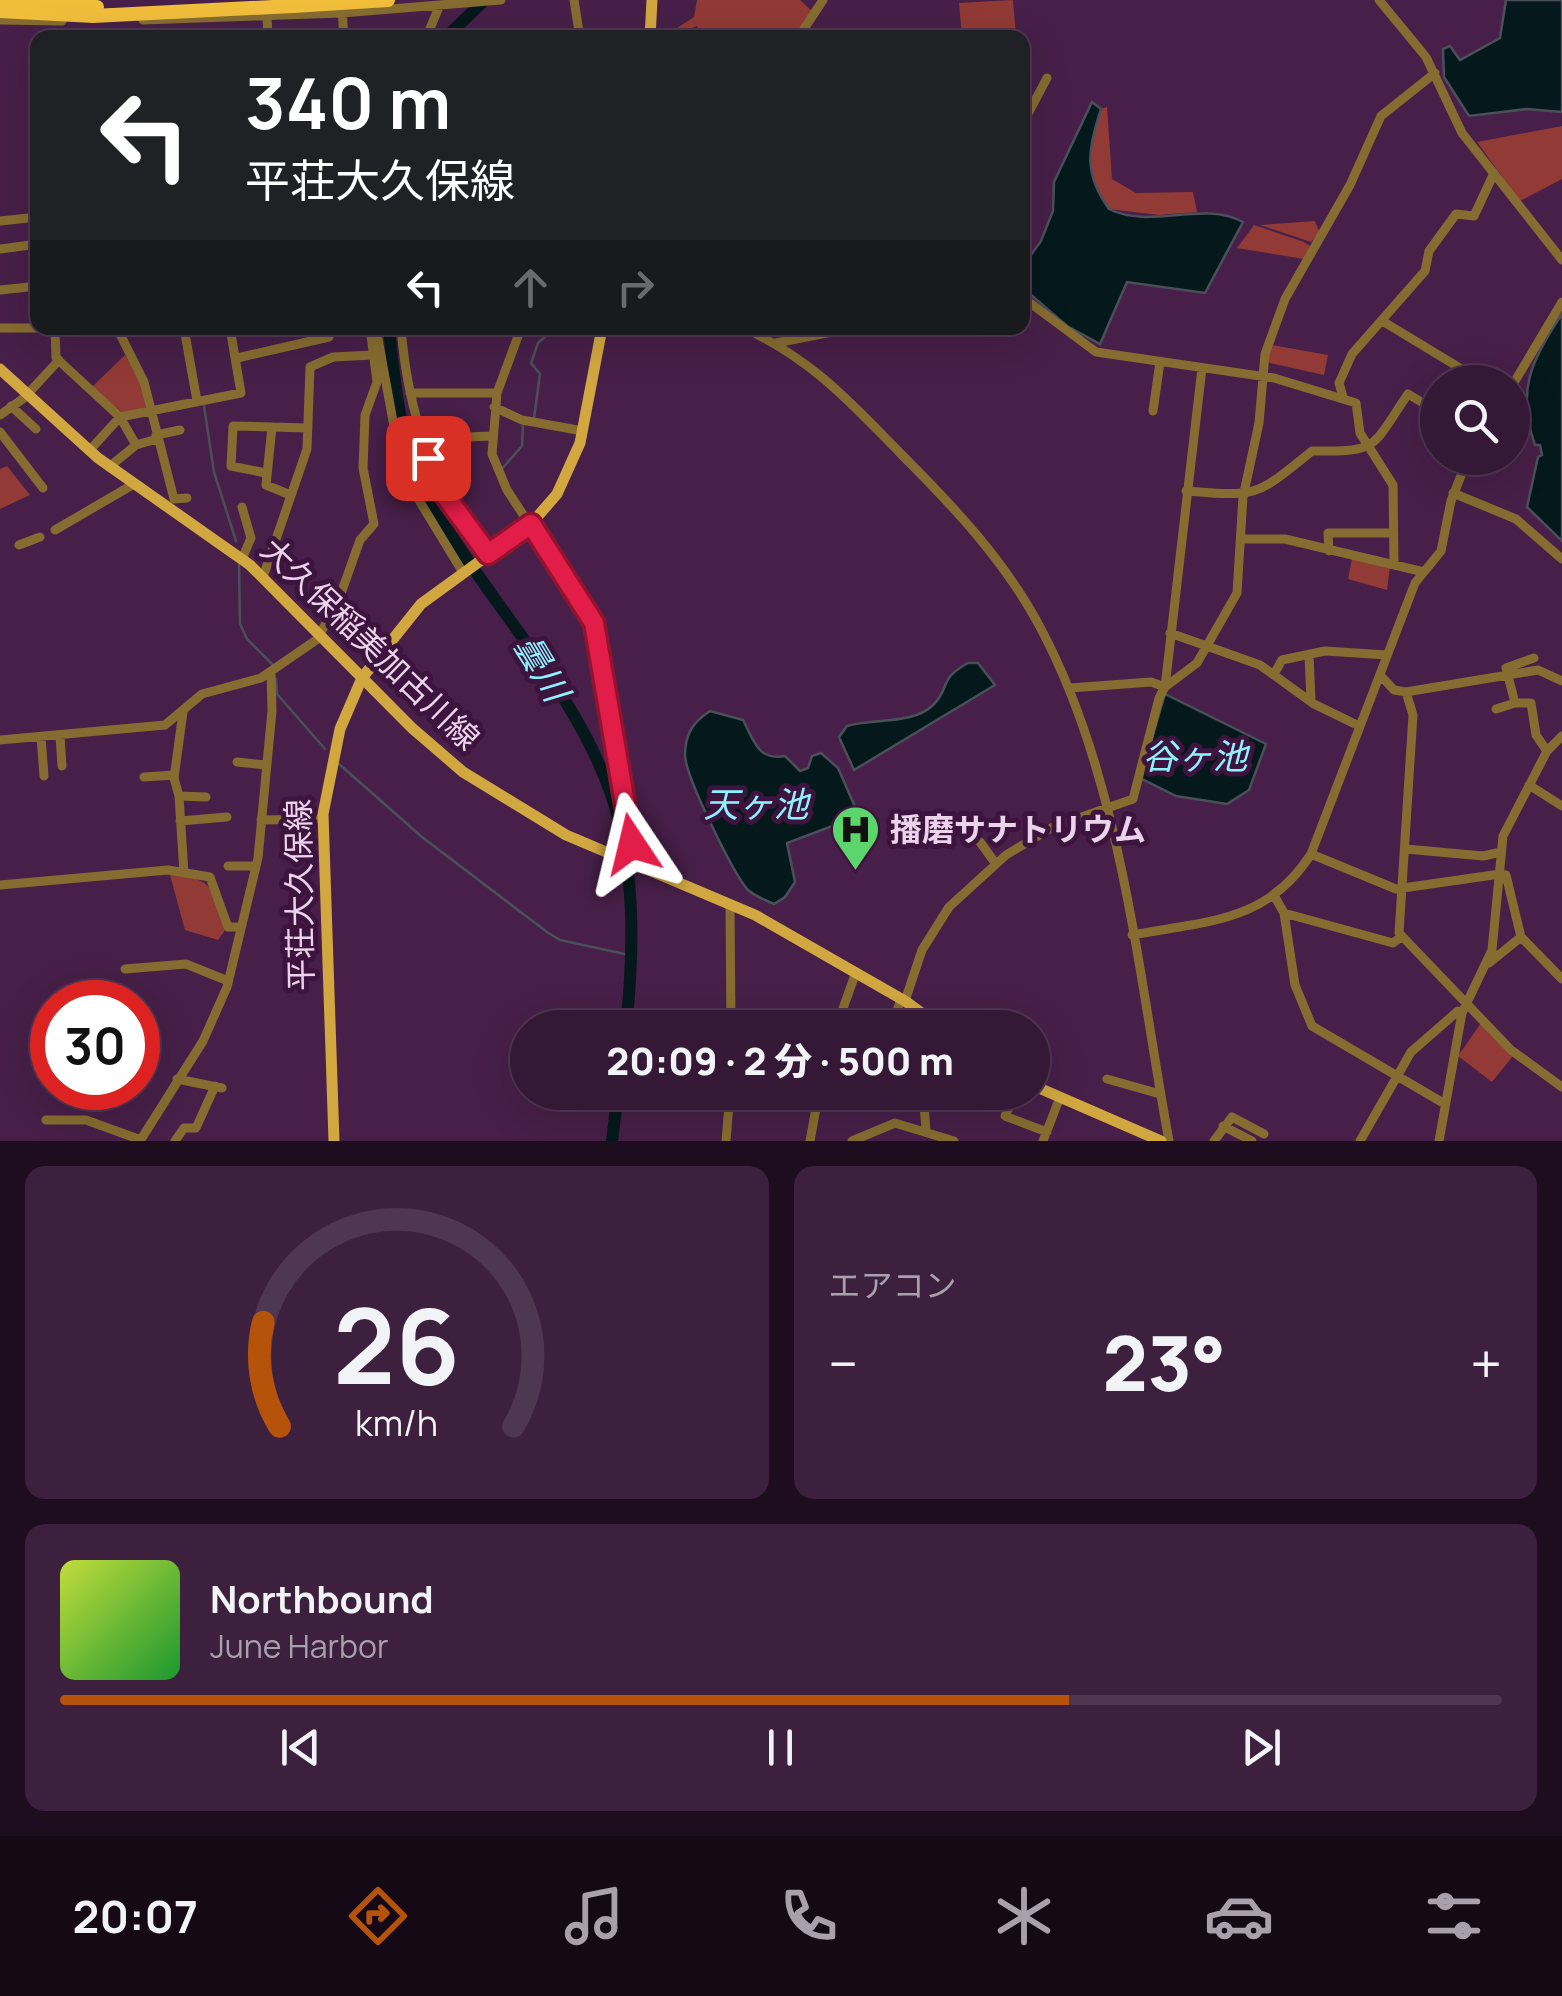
<!DOCTYPE html>
<html lang="ja">
<meta charset="utf-8">
<style>
body{margin:0;font-family:Manrope,"Noto Sans JP",sans-serif;background:#3d203e;color:#f1f3f6;height:100vh;display:flex;flex-direction:column;font-size:38px;white-space:nowrap}
*{box-sizing:border-box;margin:0}
p{font-size:32px;color:#aa9fad}
.icon{flex:none;width:55px;height:55px;fill:none;stroke:currentColor;stroke-width:2;stroke-linecap:round;stroke-linejoin:round}
.map{position:relative;height:1141px;overflow:hidden}
.details{display:flex;flex-direction:column;gap:25px;padding:25px;background:#1d0d1e;flex:1}
.details>*{flex:none}
.top-card{position:absolute;left:30px;top:30px;width:1000px;height:305px;border-radius:20px;box-shadow:0 10px 40px #0002,0 0 0 2px #4f3651;background:#202124;color:#fff;overflow:hidden}
.tools{position:absolute;left:1420px;top:365px;display:grid;gap:20px}
.tools a{display:grid;place-items:center;width:110px;height:110px;border-radius:50%;background:#351736;box-shadow:0 10px 40px #0002,0 0 0 2px #4f3651;font-size:50px}
.speed{position:absolute;left:30px;top:980px;display:flex;gap:20px;font-size:50px;font-weight:700;text-align:center}
.speed>*{display:grid;place-content:center;width:130px;height:130px;border-radius:50%;background:#351736;box-shadow:0 10px 40px #0002,0 0 0 2px #4f3651;line-height:1}
.speed .limit{border:15px solid #d22;background:#fff;color:#111}
.pin{position:absolute;display:grid;place-items:center;width:85px;height:85px;color:#fff;margin:-42px;border-radius:20px;box-shadow:0 5px 15px #0006}
.me{position:absolute;width:110px;margin:-55px;rotate:350deg;stroke-linejoin:round;filter:drop-shadow(0 0 8px #0008)}
.turn{display:flex;align-items:center;gap:35px;height:210px;padding:0 50px;font-size:45px}
.turn .icon{width:130px;height:130px;stroke-width:2.5}
.turn b{display:block;font-size:70px;line-height:85px}
.lanes{display:flex;align-items:center;height:95px;padding:0 50px;background:#0003;justify-content:center;gap:50px;direction:ltr}
.lanes .off{opacity:.35}
.big{font-size:75px;font-weight:800;line-height:1.1}
.details .card{flex:1;display:flex;flex-direction:column;justify-content:center;gap:15px;min-width:0;padding:0 35px;border-radius:20px;background:#3d203e}
.details .dial{align-items:center;gap:0}
.dial svg{height:260px;overflow:visible;fill:none;stroke:#4f3651;stroke-width:7;stroke-linecap:round;text-anchor:middle}
.dial text{fill:#f1f3f6;stroke:none}
.song{display:flex;align-items:center;gap:30px}
.cover{width:120px;height:120px;border-radius:15px;background:linear-gradient(135deg,hsl(70 70% 55%),hsl(130 70% 35%))}
.played{height:10px;border-radius:5px;background:linear-gradient(90deg,#b45309 70%,#4f3651 70%)}
.keys{display:flex;justify-content:space-around;direction:ltr}
.heat{display:flex;justify-content:space-between;align-items:center;font-size:55px;direction:ltr}
.details .tiles{flex:1;display:grid;gap:25px;grid-template-columns:1fr 1fr}
.card:last-child{grid-column:span 2}
.trip{position:absolute;left:510px;top:1010px;width:540px;height:100px;border-radius:50px;background:#351736;box-shadow:0 10px 40px #0002,0 0 0 2px #4f3651;font-weight:800;line-height:100px;text-align:center}
.menu{display:flex;height:160px;justify-content:space-around;align-items:center;background:#150916;color:#aa9fad}
.menu .icon{width:70px;height:70px}
.menu .active{color:#b45309}
.menu b{font-size:45px;color:#f1f3f6}
.map>svg:first-child{display:block}
</style>
<div class="map">
<svg width="1562" height="1141" viewBox="0 0 1562 1141">
<rect width="100%" height="100%" fill="#471f48"/>
<!-- green -->
<path fill="#923a35" d="M697,0H800L812,11L795,37H712L709,29L699,31L697,26L670,37L668,34L694,17Z
M1013,0L1016,37H962L959,3Z
M1107,107L1112,179L1136,193L1193,192L1197,212L1159,215L1109,209C1085,170 1087,151 1101,109Z
M1562,126V179L1520,201L1477,142Z
M1315,221L1320,233L1311,242L1260,225Z
M1254,225L1304,242L1310,246L1304,259L1237,248Z
M1272,345L1328,355L1324,375L1266,362Z
M125,355L141,383L146,408L123,413L92,387Z
M7,466L30,495L0,509V469Z
M1352,558L1390,566L1387,590L1348,579Z
M174,873C216,881 213,890 226,929L218,940L185,930L170,875Z
M1481,1023L1513,1056L1492,1082L1458,1056Z"/>
<!-- water -->
<path fill="#05181b" stroke="#4a505a" stroke-width="2.5" d="M1506,0H1562V112L1527,109L1469,116L1444,77L1443,49L1450,46L1460,60L1500,38Z
M1092,102L1101,109C1088,149 1083,173 1109,209C1151,230 1201,200 1243,222L1205,293L1127,282L1100,344L1067,326L1023,288V266L1041,241L1053,211L1054,182Z
M1562,314V541L1527,507L1538,457L1542,455L1540,445H1535C1516,392 1531,360 1562,314Z
M968,663H978L995,685L854,770L839,737L847,726C873,718 913,725 933,705C951,688 937,680 968,663Z
M1165,694L1266,744L1249,790L1227,804L1176,796L1140,778Z
M710,711L743,720C754,741 758,761 785,756L800,771L808,768L812,756L821,753L838,768L859,816L787,843L795,882L785,897L774,904C765,900 754,896 747,889C733,872 685,776 685,755C685,734 693,722 710,711Z"/>
<g fill="none" stroke-linecap="round" stroke-linejoin="round">
<!-- stream -->
<path stroke="#4a505a" stroke-width="2.5" d="M204,406L214,472L236,541
M534,418L540,374L531,363L538,343L555,328
M501,470L522,446L523,424
M239,565L240,624L247,639L272,664
M276,679L277,694L325,749
M339,764L422,837L547,932L560,940L634,956"/>
<!-- river -->
<path stroke="#05181b" stroke-width="12" d="M445,38L485,0
M389,328C394,378 399,437 422,483C475,591 571,679 611,794C636,867 634,952 626,1028
M612,1141L618,1092"/>
<!-- minor -->
<path stroke="#866c30" stroke-width="9" d="M574,0L580,38
M1379,0L1426,57L1462,133L1562,260
M342,8L344,38
M267,16L268,38
M0,20L62,21
M143,20L342,13L501,0
M426,38L439,7
M630,38L651,35
M798,38L823,0
M1022,125L1047,78
M0,221L38,217
M0,249L38,244
M0,290L38,286
M1022,297L1096,352L1274,378L1356,403L1360,433L1393,485L1394,563
M1384,322L1483,382
M0,328H66
M55,328L56,358L120,417L136,445
M117,328L144,382L174,499L187,498
M184,328L197,401
M376,328L399,454L417,497L462,571
M401,328C408,413 432,488 488,554
M521,328L497,393L492,454L507,490L594,623L606,709L638,866
M744,328C813,360 850,402 902,455C954,507 1005,561 1040,627C1121,778 1138,973 1169,1141
M776,343L852,328
M237,358L329,337
M1512,386L1562,302
M410,393H497
M1343,397L1339,383L1352,354L1425,271L1429,251L1456,214L1474,216L1494,173
M11,406L36,429
M494,407L522,420L583,431
M1153,411L1160,362
M0,415L24,398L59,360
M272,427L266,485L288,494
M0,432L43,488
M156,435L180,430
M421,439L490,436
M89,451L120,417L241,393L230,328
M109,467L136,445L157,439
M266,473L231,466L233,426L308,428
M1186,491C1259,497 1256,496 1312,451C1380,452 1371,448 1408,394L1438,412
M1453,493L1516,519L1562,559
M242,507L251,538L242,559
M55,530L134,484
M1243,539H1285L1424,572
M19,545L40,537
M1329,551L1328,533H1393
M263,577L307,449L310,367L333,357L373,355
M1170,633L1260,665L1314,704L1359,726
M320,634L339,599L360,540L374,524L363,468L365,415L377,382L370,328
M1309,654L1311,702
M1534,658L1506,668L1515,703H1531L1536,735L1547,751
M1274,674L1282,660L1325,651L1387,655
M1380,675L1394,690L1406,692L1538,670L1562,681
M1070,688L1151,682L1165,687L1202,368
M1406,692L1413,715L1399,933L1511,1050L1562,1087
M1496,709L1515,703
M183,712L174,778L179,796L184,873
M60,736L62,766
M41,737L44,776
M0,740L165,725L202,694L261,678L322,636
M237,762L265,765
M144,777L174,775
M1529,785L1562,806
M179,796L206,797
M261,820L323,819
M180,821L227,817
M980,842L996,864
M1406,849L1483,856L1501,852
M1311,854L1396,889L1500,874
M228,866H256
M1500,874L1506,875L1521,937L1562,979
M0,885L168,870L210,877L228,927H241
M1275,897L1284,913L1295,985L1312,1026L1445,1104
M730,904L731,1028
M1284,913L1393,943L1402,936
M1132,935C1206,921 1267,923 1311,854L1415,583L1441,551L1451,501L1468,458
M1489,963L1521,937
M125,969L186,964L228,981
M905,1001L922,950L949,907L1006,855L1053,827L1133,799L1159,698L1165,687L1197,663L1237,593L1243,497L1259,423L1265,354L1285,299L1350,185L1381,116L1435,73
M836,1028L856,972
M891,1028L901,999
M177,1079L222,1088
M1107,1079L1160,1094
M923,1092L926,1130
M1016,1092L1005,1116L1047,1132
M46,1120H86L141,1140
M1223,1126L1252,1141
M140,1141L203,1041L227,987L258,858L272,711L271,673
M175,1141L184,1128H196L215,1086
M726,1141L730,1092
M810,1141L819,1092
M852,1141L895,1123L954,1141
M1043,1141L1060,1097
M1214,1141L1232,1117L1264,1134
M1360,1141L1411,1052L1458,1011L1462,1013
M1439,1141L1462,1013L1492,950L1503,836L1547,751L1562,736"/>
<!-- major -->
<path stroke="#d1a740" stroke-width="11" d="M650,38L652,0
M0,369L98,458L250,565L412,728L463,772L566,835L755,915L905,1001L942,1028
M1032,1085L1161,1141
M334,1141L323,814L340,729L362,678L421,604L531,524L557,494L580,443L602,328"/>
<!-- highway -->
<path stroke="#f1be3c" stroke-width="14" d="M0,2L97,7
M0,11L93,16L293,6"/>
<!-- highway-bridge -->
<path stroke="#f1be3c" stroke-width="14" d="M293,6L388,0"/>
</g>
<g fill="none" stroke-linecap="round" stroke-linejoin="round">
<defs>
<path id="route" d="M428,458L442,491L488,554L531,524L594,623L632,844"/>
</defs>
<!-- route casing -->
<use href="#route" stroke="#92132f" stroke-width="25"/>
<!-- route -->
<use href="#route" stroke="#e11d48" stroke-width="18"/>
</g>
<!-- icons -->
<defs>
<symbol id="hospital-pin" viewBox="-11 -11 22 30"><path d="M0 17L-7.5 6A9.5 9.5 0 1 1 7.5 6Z" fill="#5dd56d" stroke="#3c143d"/><path d="M-5-5h3v3.5h4V-5h3V5h-3V1.5h-4V5h-3Z" fill="#111"/></symbol>
</defs>
<g fill-rule="evenodd">
<use href="#hospital-pin" x="828" y="802" width="55" height="75"/>
</g>
<g text-anchor="middle" stroke-width="10" stroke-linejoin="round" paint-order="stroke">
<!-- street labels -->
<g font-size="32" fill="#ecd3ec" stroke="#3c143d">
<text transform="translate(370 644) rotate(44)" y="11">大久保稲美加古川線</text>
<text transform="translate(300 895) rotate(-91)" y="11">平荘大久保線</text>
</g>
<!-- poi labels -->
<g font-size="32" font-weight="bold" fill="#ecd3ec" stroke="#3c143d" text-anchor="start">
<text x="890" y="841">播磨サナトリウム</text>
</g>
<!-- water labels -->
<g font-size="35" font-style="italic" fill="#8ef2fe" stroke="#3c143d">
<text transform="translate(541 668) rotate(59)" y="12">曇川</text>
<text x="1195" y="769">谷ヶ池</text>
<text x="756" y="817">天ヶ池</text>
</g>
</g>
</svg>
<div class="tools">
<a><svg class="icon" aria-label="search" viewBox="0 0 24 24"><circle cx="10" cy="10" r="6"/><path d="M15 15l6 6"/></svg></a>
</div>
<div class="speed"><div class="limit">30</div></div>
<div class="pin" style="left:428px;top:458px;background:#d93025"><svg class="icon" aria-label="arrive" viewBox="0 0 24 24"><path d="M6 21V4h12l-3 4 3 4H6"/></svg></div>
<svg class="me" style="left:632px;top:844px" viewBox="-20 -20 40 40"><path d="M0-17L14 15 0 8-14 15z" fill="#e11d48" stroke="#fff" stroke-width="4"/></svg>
<div class="trip">20:09 · 2 分 · 500 m</div>
<div class="top-card">
<div class="turn"><svg class="icon" aria-label="left" viewBox="0 0 24 24"><path d="M17 20v-9H6M10 6l-5 5 5 5"/></svg><div><b>340 m</b>平荘大久保線</div></div>
<div class="lanes"><svg class="icon" aria-label="left" viewBox="0 0 24 24"><path d="M17 20v-9H6M10 6l-5 5 5 5"/></svg><svg class="icon off" aria-label="ahead" viewBox="0 0 24 24"><path d="M12 20V5M6 11l6-6 6 6"/></svg><svg class="icon off" aria-label="right" viewBox="0 0 24 24"><path d="M7 20v-9h11M14 6l5 5-5 5"/></svg></div>
</div>
</div>
<section class="details">
<div class="tiles">
<div class="card dial"><svg viewBox="0 0 100 80">
<path d="M14 69A42 42 0 1 1 86 69"/>
<path d="M14 69A42 42 0 0 1 9 37" stroke="#b45309"/>
<text x="50" y="56" font-size="32" font-weight="700">26</text>
<text x="50" y="72" font-size="11">km/h</text>
</svg></div>
<div class="card"><p>エアコン</p>
<div class="heat"><a>−</a><b class="big">23°</b><a>+</a></div>
</div>
<div class="card">
<div class="song"><i class="cover"></i><div><b>Northbound</b><p>June Harbor</p></div></div>
<div class="played"></div>
<div class="keys"><svg class="icon" aria-label="previous" viewBox="0 0 24 24"><path d="M18 5L8 12l10 7zM5 5v14"/></svg><svg class="icon" aria-label="pause" viewBox="0 0 24 24"><path d="M8 5v14M16 5v14"/></svg><svg class="icon" aria-label="next" viewBox="0 0 24 24"><path d="M6 5l10 7-10 7zM19 5v14"/></svg></div>
</div>
</div>
</section>
<nav class="menu">
<b>20:07</b>
<svg class="icon active" aria-label="directions" viewBox="0 0 24 24"><path d="M12 3l9 9-9 9-9-9zM9 14v-3h6M13 9l2 2-2 2"/></svg>
<svg class="icon" aria-label="music" viewBox="0 0 24 24"><path d="M9 18V5l10-2v13"/><circle cx="6" cy="18" r="3"/><circle cx="16" cy="16" r="3"/></svg>
<svg class="icon" aria-label="phone" viewBox="0 0 24 24"><path d="M5 4h4l2 5-3 2q2 4 5 5l2-3 5 2v4C11 20 4 13 5 4z"/></svg>
<svg class="icon" aria-label="climate" viewBox="0 0 24 24"><path d="M12 3v18M4 7l16 10M4 17L20 7"/></svg>
<svg class="icon" aria-label="car" viewBox="0 0 24 24"><path d="M5 17H2v-5l4-1 3-4h7l3 4 3 1v5h-3M9 17h6M6 11h13"/><circle cx="7" cy="17" r="2"/><circle cx="17" cy="17" r="2"/></svg>
<svg class="icon" aria-label="filters" viewBox="0 0 24 24"><path d="M4 7h16M4 17h16"/><circle cx="9" cy="7" r="2"/><circle cx="15" cy="17" r="2"/></svg>
</nav>
